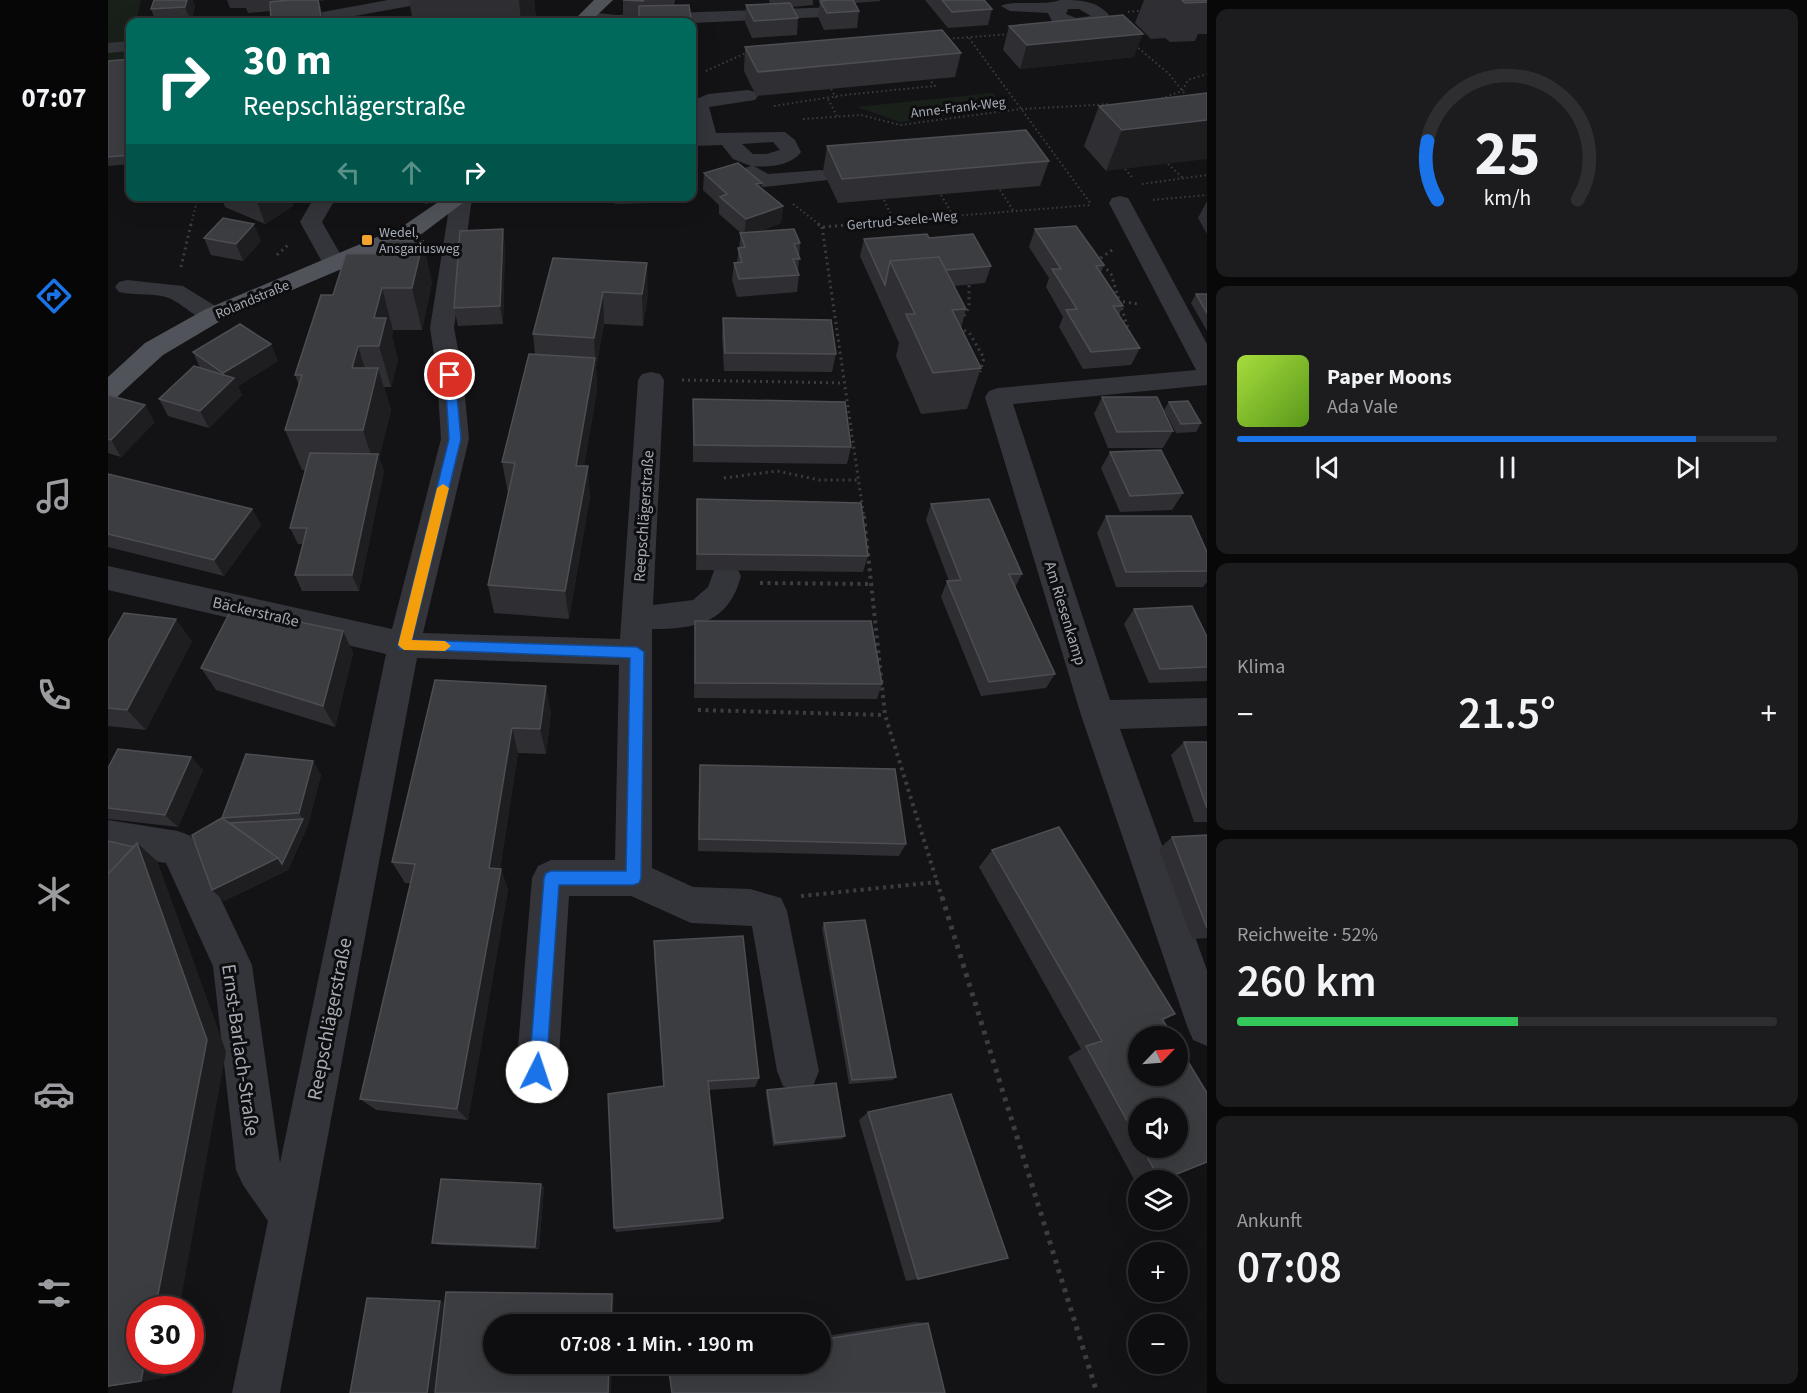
<!DOCTYPE html>
<html lang="de">
<meta charset="utf-8">
<style>
body{margin:0;font-family:"Source Sans 3",sans-serif;background:#1c1c1e;color:#f1f3f6;height:100vh;display:flex;flex-direction:column;font-size:22px;white-space:nowrap}
*{box-sizing:border-box;margin:0}
p{font-size:20px;color:#9b9c9f}
.icon{flex:none;width:33px;height:33px;fill:none;stroke:currentColor;stroke-width:2;stroke-linecap:round;stroke-linejoin:round}
.map{position:relative;flex:1;overflow:hidden}
.side{display:flex;flex-direction:column;gap:9px;padding:9px;background:#080809;width:600px}
.side>*{flex:none}
.top-card{position:absolute;left:18px;top:18px;width:570px;height:183px;border-radius:12px;box-shadow:0 6px 24px #0002,0 0 0 2px #2e2e30;background:#00695c;color:#fff;overflow:hidden}
.needle{width:39px;rotate:65deg}
.buttons{position:absolute;left:1020px;top:1026px;display:grid;gap:12px}
.buttons a{display:grid;place-items:center;width:60px;height:60px;border-radius:50%;background:#0e0e10;box-shadow:0 6px 24px #0002,0 0 0 2px #2e2e30;font-size:30px}
.speed{position:absolute;left:18px;top:1296px;display:flex;gap:12px;font-size:30px;font-weight:700;text-align:center}
.speed>*{display:grid;place-content:center;width:78px;height:78px;border-radius:50%;background:#0e0e10;box-shadow:0 6px 24px #0002,0 0 0 2px #2e2e30;line-height:1}
.speed .limit{border:9px solid #d22;background:#fff;color:#111}
.pin{position:absolute;display:grid;place-items:center;width:51px;height:51px;color:#fff;margin:-26px;border:3px solid #fff;border-radius:50%;box-shadow:0 2px 6px #0007}
.me{position:absolute;width:66px;margin:-33px;rotate:4deg;stroke-linejoin:round;filter:drop-shadow(0 0 4px #0008)}
.turn{display:flex;align-items:center;gap:21px;height:126px;padding:0 18px;font-size:27px}
.turn .icon{width:78px;height:78px;stroke-width:2.5}
.turn b{display:block;font-size:42px;line-height:51px}
.lanes{display:flex;align-items:center;height:57px;padding:0 18px;background:#0003;justify-content:center;gap:30px;direction:ltr}
.lanes .off{opacity:.35}
.big{font-size:45px;font-weight:600;line-height:1.1}
.side .card{flex:1;display:flex;flex-direction:column;justify-content:center;gap:9px;min-width:0;padding:0 21px;border-radius:12px;background:#1c1c1e}
.side .dial{align-items:center;gap:0}
.dial svg{height:156px;overflow:visible;fill:none;stroke:#2e2e30;stroke-width:7;stroke-linecap:round;text-anchor:middle}
.dial text{fill:#f1f3f6;stroke:none}
.song{display:flex;align-items:center;gap:18px}
.cover{width:72px;height:72px;border-radius:9px;background:linear-gradient(135deg,hsl(80 70% 55%),hsl(90 70% 35%))}
.played{height:6px;border-radius:3px;background:linear-gradient(90deg,#1a73e8 85%,#2e2e30 85%)}
.keys{display:flex;justify-content:space-around;direction:ltr}
.heat{display:flex;justify-content:space-between;align-items:center;font-size:33px;direction:ltr}
.charge{height:9px;border-radius:4px;background:linear-gradient(90deg,#34c759 52%,#2e2e30 0)}
.trip{position:absolute;left:375px;top:1314px;width:348px;height:60px;border-radius:30px;background:#0e0e10;box-shadow:0 6px 24px #0002,0 0 0 2px #2e2e30;font-weight:600;line-height:60px;text-align:center}
main{display:flex;flex:1;min-height:0}
.menu{display:flex;flex-direction:column;width:108px;justify-content:space-around;align-items:center;background:#060606;color:#9b9c9f}
.menu .icon{width:42px;height:42px}
.menu .on{color:#1a73e8}
.menu b{font-size:27px;color:#f1f3f6}
.map>svg:first-child{display:block}
</style>
<main>
<nav class="menu">
<b>07:07</b>
<svg class="icon on" aria-label="directions" viewBox="0 0 24 24"><path d="M12 3l9 9-9 9-9-9zM9 14v-3h6M13 9l2 2-2 2"/></svg>
<svg class="icon" aria-label="music" viewBox="0 0 24 24"><path d="M9 18V5l10-2v13"/><circle cx="6" cy="18" r="3"/><circle cx="16" cy="16" r="3"/></svg>
<svg class="icon" aria-label="phone" viewBox="0 0 24 24"><path d="M5 4h4l2 5-3 2q2 4 5 5l2-3 5 2v4C11 20 4 13 5 4z"/></svg>
<svg class="icon" aria-label="climate" viewBox="0 0 24 24"><path d="M12 3v18M4 7l16 10M4 17L20 7"/></svg>
<svg class="icon" aria-label="car" viewBox="0 0 24 24"><path d="M5 17H2v-5l4-1 3-4h7l3 4 3 1v5h-3M9 17h6M6 11h13"/><circle cx="7" cy="17" r="2"/><circle cx="17" cy="17" r="2"/></svg>
<svg class="icon" aria-label="filters" viewBox="0 0 24 24"><path d="M4 7h16M4 17h16"/><circle cx="9" cy="7" r="2"/><circle cx="15" cy="17" r="2"/></svg>
</nav>
<div class="map">
<svg width="1099" height="1393" viewBox="0 0 1099 1393">
<rect width="100%" height="100%" fill="#131315"/>
<!-- green -->
<path fill="#19201a" d="M0,0H33L28,22H22V68L0,70Z
M885,93L895,108L792,122L749,107Z"/>
<g fill="none" stroke-linecap="round" stroke-linejoin="round">
<!-- path-far3 -->
<path stroke="#3a3d41" stroke-width="2" stroke-dasharray="1.5 3" stroke-linecap="butt" d="M1020,12L1036,10
M861,38L983,204
M836,39L904,34
M1027,45L1061,74L1081,99
M598,71L640,52
M723,89L728,98
M720,99L729,116
M1049,100L1074,91L1080,80L1099,74
M666,106L736,95L827,86L822,80
M695,119L753,115L792,125L913,109L1002,104
M1060,164L1075,178
M1017,169L1024,177
M1034,184L1099,175
M892,190L905,210
M833,195L845,215
M776,200L786,221
M1045,200L1099,195
M685,204L712,225
M83,225L90,196
M733,225L983,205"/>
<!-- path-far2 -->
<path stroke="#3a3d41" stroke-width="3" stroke-dasharray="2 4" stroke-linecap="butt" d="M710,224L714,227L752,224
M714,227L756,518
M1004,250L990,260L1003,274L1022,335
M169,255L181,244
M73,267L83,224
M1009,301L1031,304
M856,316L861,307V284
M851,327L862,334L876,358L872,372
M574,380L735,383
M616,478L669,471L711,480H752"/>
<!-- path-far1 -->
<path stroke="#3a3d41" stroke-width="4" stroke-dasharray="3 4.5" stroke-linecap="butt" d="M756,516L777,715L834,898
M652,583L765,584
M590,710L777,715
M693,896L830,882"/>
<!-- path -->
<path stroke="#3a3d41" stroke-width="5" stroke-dasharray="4 6" stroke-linecap="butt" d="M834,897L989,1393"/>
<!-- minor -->
<path fill="#34353a" fill-rule="evenodd" d="M280,0H317L308,5L213,22H178L187,17Z
M952,0C971,0 988,0 1001,15L995,24L967,28L944,21L940,13L902,11L893,6C903,0 937,6 952,0ZM960,9H971L983,16L968,18L958,14Z
M730,7L739,12L736,16L584,23L481,22L472,21L469,17L478,12L508,15Z
M22,41V51L0,53V43Z
M640,90L647,92L650,96L647,100L601,107L608,133L677,132L687,140L693,152C684,165 661,168 646,166L660,174L713,170L720,172L724,176L720,180L656,187L649,185L634,172L637,168L643,166L625,159L614,145L584,146V134H588L584,114V101L600,94ZM665,142L672,150L658,154H645L634,144Z
M207,196H229L214,222L238,264L234,269H218L192,222Z
M343,196L364,198L346,328L355,375L361,439L315,633L512,639L530,380L534,374L543,372L552,374L556,380L545,605L585,600L600,587L607,568L618,564L629,568L633,576C621,623 588,629 544,629V868L585,887L642,889L673,898L679,911L711,1071L705,1086L690,1092L675,1086L669,1071L644,926L583,923L523,896H461L450,1072L444,1087L429,1093L414,1087L408,1072L424,878L430,866L443,860H507L511,665L309,658L172,1393H124L160,1221L135,1185L128,1170L105,966L58,863L0,854V820L70,831L83,836L144,965L172,1163L278,654L0,590V566L284,629L333,439L329,375L322,328Z
M1012,196L1020,198L1023,203L1099,344V385L905,404L1002,700L1099,698V726L1012,729L1099,970V1046L1085,1040L1079,1026L973,715L877,397L881,391L890,388L1088,370L1001,203L1004,198Z
M19,280L75,286L114,310L117,315L114,320C93,326 80,307 63,299C48,292 27,296 11,292L7,287L11,282Z"/>
<!-- major -->
<path fill="#505359" fill-rule="evenodd" d="M486,0H505L482,22H464Z
M339,196H364L311,236L114,320L55,355L9,397L0,400V377L37,343L96,310L295,226Z"/>
</g>
<!-- wall -->
<path fill="#2f2f33" fill-rule="evenodd" d="M119,0H216V1H211L216,22H163V11L140,13L138,8H122Z
M301,0H426L428,20L427,22H305Z
M515,0H567L566,5L583,19V22H531V17L515,16Z
M661,0H705V5L684,7L690,18L689,35L644,38L637,22L638,5L662,4Z
M721,0H772V1L747,3L751,11L749,28L716,30L710,17L712,1Z
M817,0H876L884,9L880,25L840,28Z
M1036,0H1099V34H1090L1087,41L1062,42L1057,38L1043,39L1027,23Z
M87,6L83,22H48L43,9Z
M901,26L1026,57L912,69L895,50Z
M637,47L853,53L847,77L648,96L636,71Z
M22,59V164L0,166V61Z
M1099,93L998,171L976,146L991,106Z
M719,146L941,161L932,186L730,203L715,171Z
M596,173L654,189L675,206L673,223L649,232L692,243L690,272L691,275L689,292L629,297L624,280L626,263L629,262L633,233L611,214V205L595,190Z
M113,196H182L185,206L157,224L117,207Z
M283,196H326L319,204Z
M506,196H539L540,203L507,204Z
M1099,201V234L1090,218Z
M927,229L996,265L993,272L1015,306L1011,315L1032,348L1023,365L975,369L951,327L955,317L938,287L941,278L921,247Z
M96,238L153,241L135,261L103,255Z
M821,238L883,266L877,283L846,286L858,309L853,328L873,368L859,409L813,414L788,356L791,343L752,256L756,239Z
M397,246L395,324L350,326L346,308Z
M238,254L324,282L314,330H285L284,337L290,360L283,387H276L283,410L271,458L276,471L251,591H194L187,575L195,544H190L182,528L197,470H194L177,430L191,386L187,375L225,295Z
M445,258L540,294L535,326L496,324L488,368L489,390L476,466L482,496L461,619L386,613L380,585L400,493L394,462L427,355L425,334Z
M1088,294H1099V331L1083,303Z
M615,318L728,354L724,372L616,371L614,336Z
M85,352L170,361L130,386L134,395L101,428L60,416L51,399L92,368Z
M0,395L47,422L13,457L0,453Z
M994,397L1065,431L1055,448H1000L986,414Z
M585,399L743,447L739,464L585,462Z
M1061,402L1093,423L1088,432L1068,433L1056,410Z
M1002,452L1075,493L1064,510L1012,512L993,468Z
M0,474L144,509L153,525L116,576L0,547Z
M589,499L760,556L755,572L588,570Z
M823,504L914,574L907,587L947,674L938,688L873,696L833,597L839,581H841L818,520Z
M998,516L1099,552V582L1095,587H1008L989,533Z
M1026,609L1099,637V681L1041,683L1016,624Z
M587,621L774,684L769,699L586,698Z
M235,631L245,653L227,727L108,690L93,668Z
M0,641H84L38,730L0,726Z
M327,680L443,712L438,754L410,753L392,869H393L400,890L360,1120L268,1110L252,1099L302,883H297L284,862Z
M1076,742H1099V822H1086L1063,755Z
M83,757L95,770L70,827L0,819V768Z
M205,761L213,775L200,825L180,870L116,901L104,890L84,835Z
M592,765L798,844L791,856L590,851L591,778Z
M951,827L1067,1014L1055,1021L1065,1036H1030V1076H1070V1045L1099,1093V1162L1054,1180H1030V1187L960,1057L973,1049L871,867L884,850ZM1030,1108H1070V1148H1030Z
M1099,835V938L1084,939L1051,849L1064,837Z
M0,841L49,861L118,1052L32,1360H62L59,1377L0,1387Z
M716,923L788,1077L785,1080L741,1084L714,928Z
M546,941L651,1078L647,1087L601,1090L615,1218L612,1222L508,1232L506,1228L555,1086L546,956Z
M659,1090L737,1136L734,1139L665,1146L658,1093Z
M760,1112L810,1279L798,1281L751,1120Z
M433,1184L436,1188L431,1249L331,1245L324,1243Z
M807,1322L820,1323L712,1364V1337Z"/>
<!-- shaded-wall -->
<path fill="#1e1e21" d="M79,0H85L87,6L83,22L77,7Z
M180,0H216V1H211L216,22H214Z
M411,0H426L428,20L427,22H413Z
M1035,34L1026,57L912,69L919,45Z
M1099,120V159L998,171L1014,130Z
M654,183L653,201L648,184Z
M147,196H182L185,206L157,224Z
M318,196H326L319,204Z
M675,206L673,223L636,236L638,219Z
M146,224L153,241L135,261L128,244Z
M395,229L397,246L395,324L392,306Z
M315,241L324,282L314,330L304,288Z
M539,263L540,294L535,326L534,294Z
M274,288L285,330L284,337L290,360L283,387L271,346L266,318Z
M495,292L496,324L488,368L489,390L471,497L468,466L487,359L486,338Z
M163,344L170,361L130,386L134,395L101,428L92,411L120,384L115,373Z
M250,346L263,388L244,368Z
M270,368L283,410L271,458L276,471L251,591L244,575L267,468L255,430Z
M37,405L47,422L13,457L3,440Z
M480,466L482,496L461,619L457,591Z
M144,509L153,525L116,576L106,560Z
M68,619L84,641L38,730L19,710Z
M235,631L245,653L227,727L215,706Z
M438,686L443,712L438,754L432,729Z
M404,728L410,753L389,889L381,868Z
M83,757L95,770L70,827L57,815Z
M205,761L213,775L200,825L180,870L116,901L104,890L195,819L191,813Z
M29,843L49,861L118,1052L71,1310H47Z
M393,869L400,890L360,1120L349,1109Z
M433,1184L436,1188L431,1249L427,1247Z
M504,1294H506L505,1324H503Z
M332,1301L339,1302L327,1393H319Z
M37,1360H62L59,1377L33,1381Z
M501,1364H504L503,1393H500Z"/>
<!-- building -->
<path fill="#3c3d41" stroke="#4c4e53" stroke-width="1.5" d="M46,0H79L77,7L43,9Z
M181,0H210L214,22H163L162,2Z
M515,0H536L535,1Z
M721,0H745L751,11L719,13L712,1Z
M834,0H876L884,9L844,12Z
M1074,0H1099V2L1077,3Z
M682,3L690,18L646,21L638,5Z
M581,5L583,19H575L576,22H531V6Z
M1015,15L1035,34L919,45L901,26Z
M834,30L853,53L650,72L637,47Z
M22,59V155L0,157V61Z
M1099,93V120L1014,130L991,106Z
M918,130L941,161L734,179L719,146Z
M630,163L654,183L648,184L675,206L638,219L612,197L619,194L596,173Z
M115,218L146,224L128,244L96,238Z
M968,226L996,265L988,266L1015,306H1005L1032,348L983,352L958,310L969,309L944,269H953L927,229Z
M395,229L392,306L346,308L352,231Z
M686,229L692,243L686,244L692,259H685L691,275L631,279L626,263L634,262L630,248L637,247L632,233Z
M819,234L821,238L865,234L883,266L838,270L831,257L782,261L777,285L756,239Z
M278,240L315,241L304,288H274L266,318H278L271,346H250L244,368H270L255,430H177L194,375H187L213,295H225L238,254H274Z
M831,257L858,309L844,310L873,368L825,373L798,314H807L782,261Z
M445,258L539,263L534,294L495,292L486,338L425,334Z
M1088,294H1099V313Z
M615,318L723,320L728,354L617,353Z
M132,324L163,344L115,373L85,352Z
M421,354L487,358L468,466H480L457,591L380,585L407,463L394,462Z
M86,366L126,378L92,411L51,399Z
M0,395L37,405L3,440L0,439Z
M994,397H1049L1065,431L1009,432Z
M585,399L737,402L743,447L586,445Z
M1080,401L1093,423L1073,424L1061,402Z
M1053,450L1075,493L1022,496L1002,452Z
M202,453L270,454L244,575H187L199,528H182Z
M0,474L144,509L106,560L0,534Z
M589,499L753,503L760,556L589,554Z
M881,499L914,574H901L947,674L881,682L839,581L853,580L823,504Z
M998,516H1083L1099,552V571L1018,572Z
M1084,606L1099,637V667L1052,669L1026,609Z
M124,608L235,631L215,706L93,668Z
M16,613L68,619L19,710L0,708V641Z
M587,621H763L774,684L587,683Z
M327,680L438,686L432,729L404,728L381,868L393,869L349,1109L252,1099L307,864L284,862Z
M1076,742H1099V808Z
M10,749L83,757L57,815L0,808V768Z
M138,754L205,761L191,813L114,818Z
M592,765L787,769L798,844L591,839Z
M114,818L170,858L104,890L84,835Z
M195,819L174,864L170,858L122,823Z
M951,827L1067,1014L1054,1019L1065,1036H1030V1076H1070V1045L1099,1093V1162L1054,1180H1052L1034,1148H1070V1108H1030V1141L978,1046L994,1041L884,850Z
M1099,835V928L1064,837Z
M0,841L26,847L0,874Z
M29,843L99,1040L47,1310H32V1360H37L33,1381L0,1386V874Z
M757,920L788,1077L744,1080L716,923Z
M635,936L651,1078L600,1081L615,1218L506,1228L500,1094L556,1086L546,941Z
M728,1083L737,1136L667,1143L659,1090Z
M843,1094L900,1258L810,1279L760,1112Z
M333,1179L433,1184L427,1247L324,1243Z
M338,1292L504,1294L503,1324H386V1364H501L500,1393H327Z
M259,1298L332,1301L319,1393H242Z
M820,1323L837,1393H564L560,1364H712V1340Z"/>
<!-- route -->
<path fill="#1a73e8" stroke="#114b97" stroke-width="1.5" d="M342,372L347,375L353,439L304,640L529,647L536,652L533,878L531,883L525,885H451L438,1072L436,1078L429,1080L423,1078L421,1072L436,878L438,873L443,871H518L522,658L292,649L290,645L341,439L337,375Z"/>
<!-- slow -->
<path fill="#f59e0b" d="M335,484L341,488L304,640L337,641L343,646L337,651L296,650L290,645L329,488Z"/>
<!-- markers -->
<rect fill="#f2a22e" stroke="#0e0e10" stroke-width="2" x="253" y="234" width="12" height="12" rx="3"/>
<g text-anchor="middle" stroke-width="6" stroke-linejoin="round" paint-order="stroke">
<!-- far-street labels -->
<g font-size="14" fill="#a5abb5" stroke="#0e0e10">
<text transform="translate(850 107) rotate(-7)" y="5">Anne-Frank-Weg</text>
<text transform="translate(794 220) rotate(-5)" y="5">Gertrud-Seele-Weg</text>
<text transform="translate(144 299) rotate(-23)" y="5">Rolandstraße</text>
</g>
<!-- far-poi labels -->
<g font-size="14" fill="#a5abb5" stroke="#0e0e10" text-anchor="start">
<text x="271" y="237">Wedel,<tspan x="271" dy="16">Ansgariusweg</tspan></text>
</g>
<!-- street labels -->
<g font-size="16" fill="#a5abb5" stroke="#0e0e10">
<text transform="translate(535 516) rotate(-86)" y="6">Reepschlägerstraße</text>
<text transform="translate(148 611) rotate(13)" y="6">Bäckerstraße</text>
<text transform="translate(958 613) rotate(73)" y="6">Am Riesenkamp</text>
</g>
<!-- near-street labels -->
<g font-size="20" fill="#a5abb5" stroke="#0e0e10">
<text transform="translate(221 1019) rotate(-79)" y="7">Reepschlägerstraße</text>
<text transform="translate(133 1050) rotate(82)" y="7">Ernst-Barlach-Straße</text>
</g>
</g>
</svg>
<div class="buttons">
<a><svg class="needle" viewBox="-14 -14 28 28"><path d="M0-13l5 13h-10z" fill="#e53935"/><path d="M0 13l5-13h-10z" fill="#9b9c9f"/></svg></a>
<a><svg class="icon" aria-label="sound" viewBox="0 0 24 24"><path d="M4 9h4l5-4v14l-5-4H4zM17 9q2 3 0 6"/></svg></a>
<a><svg class="icon" aria-label="layers" viewBox="0 0 24 24"><path d="M12 4l9 5-9 5-9-5zM3 14l9 5 9-5"/></svg></a>
<a>+</a>
<a>−</a>
</div>
<div class="speed"><div class="limit">30</div></div>
<div class="pin" style="left:342px;top:375px;background:#d93025"><svg class="icon" aria-label="arrive" viewBox="0 0 24 24"><path d="M6 21V4h12l-3 4 3 4H6"/></svg></div>
<svg class="me" style="left:429px;top:1072px" viewBox="-20 -20 40 40"><circle r="19" fill="#fff"/><path d="M0-13L10 11 0 6-10 11z" fill="#1a73e8"/></svg>
<div class="trip">07:08 · 1 Min. · 190 m</div>
<div class="top-card">
<div class="turn"><svg class="icon" aria-label="right" viewBox="0 0 24 24"><path d="M7 20v-9h11M14 6l5 5-5 5"/></svg><div><b>30 m</b>Reepschlägerstraße</div></div>
<div class="lanes"><svg class="icon off" aria-label="left" viewBox="0 0 24 24"><path d="M17 20v-9H6M10 6l-5 5 5 5"/></svg><svg class="icon off" aria-label="ahead" viewBox="0 0 24 24"><path d="M12 20V5M6 11l6-6 6 6"/></svg><svg class="icon" aria-label="right" viewBox="0 0 24 24"><path d="M7 20v-9h11M14 6l5 5-5 5"/></svg></div>
</div>
</div>
<section class="side">
<div class="card dial"><svg viewBox="0 0 100 80">
<path d="M14 69A42 42 0 1 1 86 69"/>
<path d="M14 69A42 42 0 0 1 9 39" stroke="#1a73e8"/>
<text x="50" y="56" font-size="32" font-weight="700">25</text>
<text x="50" y="72" font-size="11">km/h</text>
</svg></div>
<div class="card">
<div class="song"><i class="cover"></i><div><b>Paper Moons</b><p>Ada Vale</p></div></div>
<div class="played"></div>
<div class="keys"><svg class="icon" aria-label="previous" viewBox="0 0 24 24"><path d="M18 5L8 12l10 7zM5 5v14"/></svg><svg class="icon" aria-label="pause" viewBox="0 0 24 24"><path d="M8 5v14M16 5v14"/></svg><svg class="icon" aria-label="next" viewBox="0 0 24 24"><path d="M6 5l10 7-10 7zM19 5v14"/></svg></div>
</div>
<div class="card"><p>Klima</p>
<div class="heat"><a>−</a><b class="big">21.5°</b><a>+</a></div>
</div>
<div class="card"><p>Reichweite · 52%</p><b class="big">260 km</b><div class="charge"></div></div>
<div class="card"><p>Ankunft</p><b class="big">07:08</b></div>
</section>
</main>
